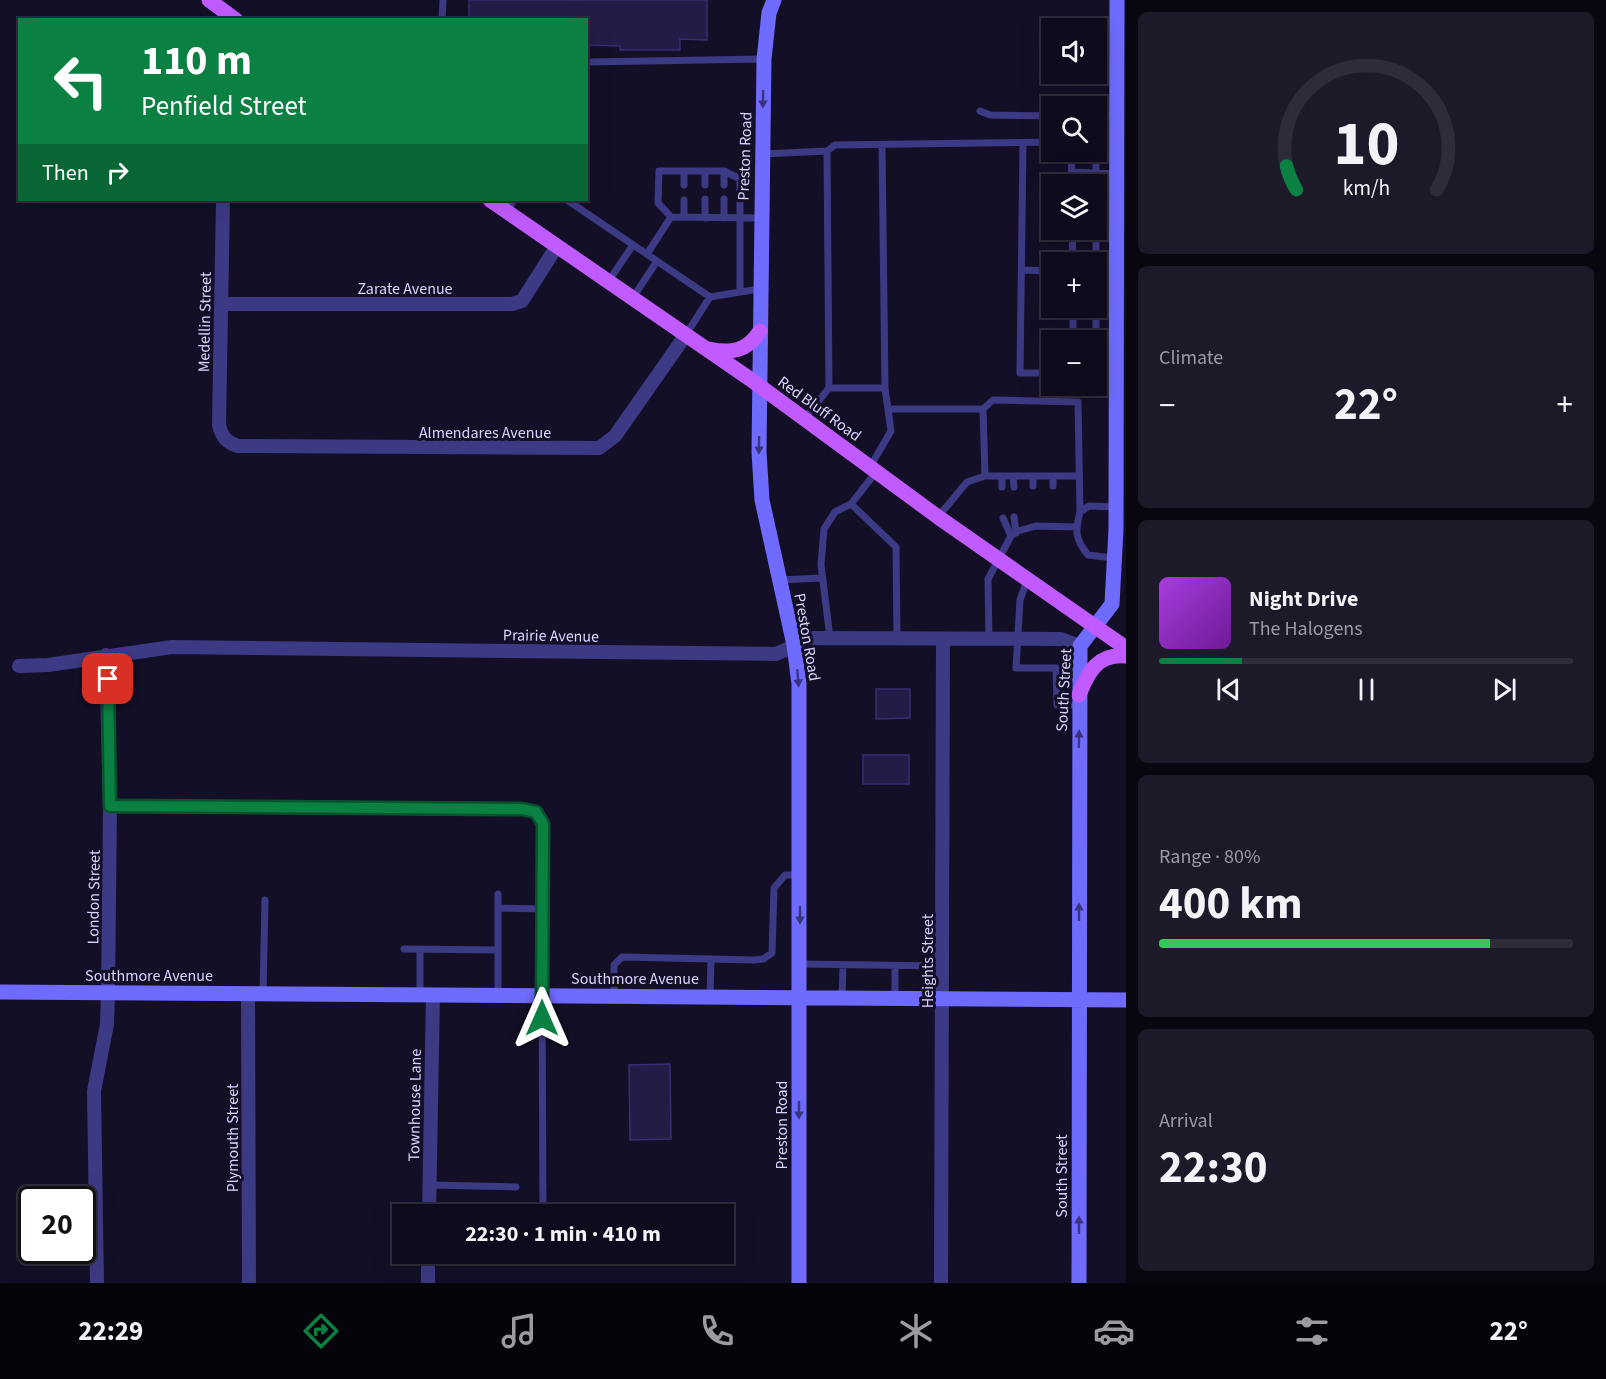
<!DOCTYPE html>
<meta charset="utf-8">
<style>
body{margin:0;font-family:"Source Sans 3",sans-serif;background:#1c1929;color:#f1f3f6;height:100vh;display:flex;flex-direction:column;font-size:22px;white-space:nowrap}
*{box-sizing:border-box;margin:0}
p{font-size:20px;color:#9b9ba3}
.icon{flex:none;width:33px;height:33px;fill:none;stroke:currentColor;stroke-width:2;stroke-linecap:round;stroke-linejoin:round}
.map{position:relative;flex:1;overflow:hidden}
.panel{display:flex;flex-direction:column;gap:12px;padding:12px;background:#08060f;width:480px}
.panel>*{flex:none}
.guide{position:absolute;left:18px;top:18px;width:570px;height:183px;border-radius:0px;box-shadow:0 6px 24px #0002,0 0 0 2px #2e2b3b;background:#0b8043;color:#fff;overflow:hidden}
.fabs{position:absolute;left:1041px;top:18px;display:grid;gap:12px}
.fabs a{display:grid;place-items:center;width:66px;height:66px;border-radius:0px;background:#0e0b1c;box-shadow:0 6px 24px #0002,0 0 0 2px #2e2b3b;font-size:30px}
.speed{position:absolute;left:18px;top:1186px;display:flex;gap:12px;font-size:30px;font-weight:700;text-align:center}
.speed>*{display:grid;place-content:center;width:78px;height:78px;border-radius:50%;background:#0e0b1c;box-shadow:0 6px 24px #0002,0 0 0 2px #2e2b3b;line-height:1}
.speed .limit{border:3px solid #111;border-radius:9px;background:#fff;color:#111}
.pin{position:absolute;display:grid;place-items:center;width:51px;height:51px;color:#fff;margin:-26px;border-radius:12px;box-shadow:0 3px 9px #0006}
.me{position:absolute;width:66px;margin:-33px;rotate:0deg;stroke-linejoin:round;filter:drop-shadow(0 0 4px #0008)}
.turn{display:flex;align-items:center;gap:21px;height:126px;padding:0 24px;font-size:27px}
.turn .icon{width:78px;height:78px;stroke-width:2.5}
.turn b{display:block;font-size:42px;line-height:51px}
.then{display:flex;align-items:center;height:57px;padding:0 24px;background:#0003;gap:12px;font-size:22px}
.big{font-size:45px;font-weight:700;line-height:1.1}
.panel .widget{flex:1;display:flex;flex-direction:column;justify-content:center;gap:9px;min-width:0;padding:0 21px;border-radius:9px;background:#1c1929}
.panel .dial{align-items:center;gap:0}
.dial svg{height:156px;overflow:visible;fill:none;stroke:#2e2b3b;stroke-width:7;stroke-linecap:round;text-anchor:middle}
.dial text{fill:#f1f3f6;stroke:none}
.song{display:flex;align-items:center;gap:18px}
.cover{width:72px;height:72px;border-radius:9px;background:linear-gradient(135deg,hsl(280 70% 55%),hsl(280 70% 35%))}
.played{height:6px;border-radius:3px;background:linear-gradient(90deg,#0b8043 20%,#2e2b3b 20%)}
.keys{display:flex;justify-content:space-around;direction:ltr}
.heat{display:flex;justify-content:space-between;align-items:center;font-size:33px;direction:ltr}
.charge{height:9px;border-radius:4px;background:linear-gradient(90deg,#34c759 80%,#2e2b3b 0)}
.trip{position:absolute;left:392px;top:1204px;width:342px;height:60px;border-radius:0px;background:#0e0b1c;box-shadow:0 6px 24px #0002,0 0 0 2px #2e2b3b;font-weight:700;line-height:60px;text-align:center}
.dock{display:flex;height:96px;justify-content:space-around;align-items:center;background:#06040b;color:#9b9ba3}
.dock .icon{width:42px;height:42px}
.dock .selected{color:#0b8043}
.dock b{font-size:27px;color:#f1f3f6}
main{display:flex;flex:1;min-height:0}
.map>svg:first-child{display:block}
</style>
<main>
<div class="map">
<svg width="1126" height="1283" viewBox="0 0 1126 1283">
<rect width="100%" height="100%" fill="#130f26"/>
<!-- building -->
<path fill="#241b47" stroke="#3b2d73" stroke-width="1.5" d="M469,0H707V40L680,39V50H620V46L586,45V20H469Z
M876,689H910V718L876,719Z
M863,755H909V784H863Z
M670,1064L671,1139L630,1140L629,1065Z"/>
<g fill="none" stroke-linecap="round" stroke-linejoin="round">
<!-- service -->
<path stroke="#3d3a85" stroke-width="7" d="M442,20L443,0
M586,62L764,59
M980,111L990,115L1052,116
M1096,115H1117
M1023,143L1020,373H1052
M827,151L829,388H885
M1071,152L1072,184
M1096,152V184
M762,154L827,151L835,145L1052,142
M1072,172L1117,174
M684,185V171
M705,185V171
M724,185V171
M705,199V218
M567,200L710,297
M507,211L514,200
M671,217L658,203L659,171H724L740,179V292L710,297L685,336
M684,217V200
M724,218V199
M1096,222V374
M1072,230L1073,262
M647,254L671,217L760,218
M1022,270L1052,271
M1096,271H1117
M608,282L633,245
M740,292L760,289
M632,299L657,261
M1073,308V340
M888,409H983L985,476H1079
M983,409L993,400L1078,402L1080,512
M804,419L829,388
M870,467L891,431L885,388L882,145
M1013,476L1014,487
M1033,476V486
M1053,476V486
M1002,487V476
M851,504L896,547L897,638
M938,517L967,482L985,476
M1014,517L1016,533
M1003,518L1011,536
M1114,558L1088,555C1075,539 1075,531 1080,512L1089,506L1116,507
M779,580L822,578
M1027,580L1020,600L1016,668H1056L1057,705H1079
M830,638L821,565L824,529L835,512L851,504L876,472
M989,639L988,579L1011,536L1018,531L1036,526L1076,527
M1056,677H1079
M498,894V995
M498,908L542,909
M404,949L498,950
M420,949V994
M800,964L943,966
M263,994L265,900
M542,996L543,1215
M614,996V965L622,957L754,960L763,959L772,953L774,888L785,875H799
M710,997L711,959
M842,998L843,965
M895,998V966
M429,1185L516,1187
M544,1254L550,1262"/>
<!-- minor -->
<path stroke="#3d3a85" stroke-width="14" d="M223,200L219,425C222,437 226,442 238,446L599,448L615,436L685,336
M221,304H512L522,301L557,246
M19,666L48,665L172,647L776,654L812,638L1061,639L1080,646
M110,806L522,809L536,812L543,824L542,996
M248,994L249,1283
M429,1215L433,995
M97,1283L94,1091L107,1024L108,993L110,806L106,655
M428,1283V1254
M941,1283L943,639"/>
<!-- secondary -->
<path stroke="#6f6bff" stroke-width="15" d="M774,0L769,13L764,59L759,452L762,500L794,645L799,684V1283
M0,992L1126,1000
M1079,1283L1080,646L1112,604L1116,529L1117,0"/>
<!-- primary -->
<path stroke="#c25bff" stroke-width="15" d="M209,0L236,20
M490,200L750,379L938,517L1126,648
M709,349C732,354 747,351 760,331
M1079,695C1088,672 1098,653 1126,656"/>
</g>
<!-- one-way arrows -->
<defs><path id="oneway-solid" d="M-6-.8H1V-3.2L6.5 0L1 3.2V.8H-6Z" transform="scale(1.5)"/></defs>
<g fill="#38347d">
<use href="#oneway-solid" transform="translate(763 99) rotate(91)"/>
<use href="#oneway-solid" transform="translate(759 445) rotate(91)"/>
<use href="#oneway-solid" transform="translate(798 678) rotate(85)"/>
<use href="#oneway-solid" transform="translate(1079 739) rotate(-89)"/>
<use href="#oneway-solid" transform="translate(1079 912) rotate(-90)"/>
<use href="#oneway-solid" transform="translate(800 915) rotate(90)"/>
<use href="#oneway-solid" transform="translate(799 1110) rotate(90)"/>
<use href="#oneway-solid" transform="translate(1079 1225) rotate(-90)"/>
</g>
<g fill="none" stroke-linecap="round" stroke-linejoin="round">
<defs>
<path id="route" d="M108,679L110,806L522,809L536,812L543,824L542,1018"/>
</defs>
<!-- route casing -->
<use href="#route" stroke="#07532c" stroke-width="15"/>
<!-- route -->
<use href="#route" stroke="#0b8043" stroke-width="10"/>
</g>
<g text-anchor="middle" stroke-width="6" stroke-linejoin="round" paint-order="stroke">
<!-- street labels -->
<g font-size="16" fill="#d9d4ff" stroke="#130f26">
<text transform="translate(744 156) rotate(-88)" y="6">Preston Road</text>
<text x="405" y="294">Zarate Avenue</text>
<text transform="translate(204 322) rotate(-89)" y="6">Medellin Street</text>
<text transform="translate(820 408) rotate(36)" y="6">Red Bluff Road</text>
<text x="485" y="438">Almendares Avenue</text>
<text transform="translate(551 635) rotate(1)" y="6">Prairie Avenue</text>
<text transform="translate(808 637) rotate(80)" y="6">Preston Road</text>
<text transform="translate(1063 690) rotate(-87)" y="6">South Street</text>
<text transform="translate(93 897) rotate(-89)" y="6">London Street</text>
<text transform="translate(927 961) rotate(-90)" y="6">Heights Street</text>
<text x="149" y="981">Southmore Avenue</text>
<text x="635" y="984">Southmore Avenue</text>
<text transform="translate(414 1105) rotate(-89)" y="6">Townhouse Lane</text>
<text transform="translate(781 1125) rotate(-90)" y="6">Preston Road</text>
<text transform="translate(232 1138) rotate(-90)" y="6">Plymouth Street</text>
<text transform="translate(1061 1176) rotate(-90)" y="6">South Street</text>
</g>
</g>
</svg>
<div class="fabs">
<a><svg class="icon" aria-label="sound" viewBox="0 0 24 24"><path d="M4 9h4l5-4v14l-5-4H4zM17 9q2 3 0 6"/></svg></a>
<a><svg class="icon" aria-label="search" viewBox="0 0 24 24"><circle cx="10" cy="10" r="6"/><path d="M15 15l6 6"/></svg></a>
<a><svg class="icon" aria-label="layers" viewBox="0 0 24 24"><path d="M12 4l9 5-9 5-9-5zM3 14l9 5 9-5"/></svg></a>
<a>+</a>
<a>−</a>
</div>
<div class="speed"><div class="limit">20</div></div>
<div class="pin" style="left:108px;top:679px;background:#d93025"><svg class="icon" aria-label="arrive" viewBox="0 0 24 24"><path d="M6 21V4h12l-3 4 3 4H6"/></svg></div>
<svg class="me" style="left:542px;top:1018px" viewBox="-20 -20 40 40"><path d="M0-17L14 15 0 8-14 15z" fill="#0b8043" stroke="#fff" stroke-width="4"/></svg>
<div class="trip">22:30 · 1 min · 410 m</div>
<div class="guide">
<div class="turn"><svg class="icon" aria-label="left" viewBox="0 0 24 24"><path d="M17 20v-9H6M10 6l-5 5 5 5"/></svg><div><b>110 m</b>Penfield Street</div></div>
<div class="then">Then<svg class="icon" aria-label="right" viewBox="0 0 24 24"><path d="M7 20v-9h11M14 6l5 5-5 5"/></svg></div>
</div>
</div>
<section class="panel">
<div class="widget dial"><svg viewBox="0 0 100 80">
<path d="M14 69A42 42 0 1 1 86 69"/>
<path d="M14 69A42 42 0 0 1 9 57" stroke="#0b8043"/>
<text x="50" y="56" font-size="32" font-weight="700">10</text>
<text x="50" y="72" font-size="11">km/h</text>
</svg></div>
<div class="widget"><p>Climate</p>
<div class="heat"><a>−</a><b class="big">22°</b><a>+</a></div>
</div>
<div class="widget">
<div class="song"><i class="cover"></i><div><b>Night Drive</b><p>The Halogens</p></div></div>
<div class="played"></div>
<div class="keys"><svg class="icon" aria-label="previous" viewBox="0 0 24 24"><path d="M18 5L8 12l10 7zM5 5v14"/></svg><svg class="icon" aria-label="pause" viewBox="0 0 24 24"><path d="M8 5v14M16 5v14"/></svg><svg class="icon" aria-label="next" viewBox="0 0 24 24"><path d="M6 5l10 7-10 7zM19 5v14"/></svg></div>
</div>
<div class="widget"><p>Range · 80%</p><b class="big">400 km</b><div class="charge"></div></div>
<div class="widget"><p>Arrival</p><b class="big">22:30</b></div>
</section>
</main>
<nav class="dock">
<b>22:29</b>
<svg class="icon selected" aria-label="directions" viewBox="0 0 24 24"><path d="M12 3l9 9-9 9-9-9zM9 14v-3h6M13 9l2 2-2 2"/></svg>
<svg class="icon" aria-label="music" viewBox="0 0 24 24"><path d="M9 18V5l10-2v13"/><circle cx="6" cy="18" r="3"/><circle cx="16" cy="16" r="3"/></svg>
<svg class="icon" aria-label="phone" viewBox="0 0 24 24"><path d="M5 4h4l2 5-3 2q2 4 5 5l2-3 5 2v4C11 20 4 13 5 4z"/></svg>
<svg class="icon" aria-label="climate" viewBox="0 0 24 24"><path d="M12 3v18M4 7l16 10M4 17L20 7"/></svg>
<svg class="icon" aria-label="car" viewBox="0 0 24 24"><path d="M5 17H2v-5l4-1 3-4h7l3 4 3 1v5h-3M9 17h6M6 11h13"/><circle cx="7" cy="17" r="2"/><circle cx="17" cy="17" r="2"/></svg>
<svg class="icon" aria-label="filters" viewBox="0 0 24 24"><path d="M4 7h16M4 17h16"/><circle cx="9" cy="7" r="2"/><circle cx="15" cy="17" r="2"/></svg>
<b>22°</b>
</nav>
